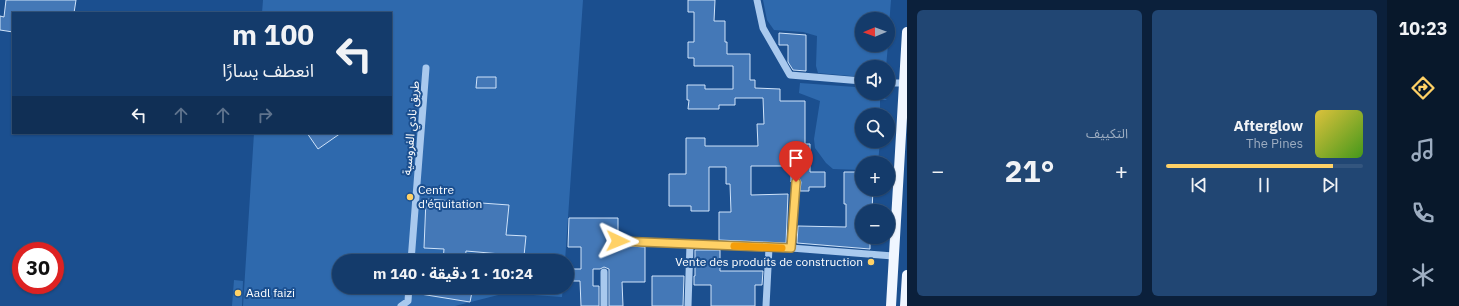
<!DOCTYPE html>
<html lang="ar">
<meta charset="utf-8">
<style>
body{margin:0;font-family:"IBM Plex Sans","Noto Sans Arabic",sans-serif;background:#214673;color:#f1f3f6;direction:rtl;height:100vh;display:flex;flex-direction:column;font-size:15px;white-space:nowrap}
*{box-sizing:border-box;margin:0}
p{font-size:13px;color:#9dadc1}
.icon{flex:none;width:22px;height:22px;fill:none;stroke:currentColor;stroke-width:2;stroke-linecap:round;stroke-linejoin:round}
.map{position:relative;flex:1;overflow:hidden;direction:ltr}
.panel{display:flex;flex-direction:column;gap:10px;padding:10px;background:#0b203b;width:480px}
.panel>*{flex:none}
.guide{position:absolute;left:12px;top:12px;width:380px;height:122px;border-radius:0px;box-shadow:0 1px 3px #0004,0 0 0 1px #33557e;direction:rtl;background:#143b6b;color:#f1f3f6;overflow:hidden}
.needle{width:26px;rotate:269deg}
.fabs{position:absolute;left:855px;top:12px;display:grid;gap:8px}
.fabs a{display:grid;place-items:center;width:40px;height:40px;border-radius:50%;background:#143b6b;box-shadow:0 1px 3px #0004,0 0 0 1px #33557e;font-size:20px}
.speed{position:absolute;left:12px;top:242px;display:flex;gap:8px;font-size:20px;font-weight:700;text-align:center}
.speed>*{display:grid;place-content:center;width:52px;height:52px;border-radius:50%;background:#143b6b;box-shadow:0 1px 3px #0004,0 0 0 1px #33557e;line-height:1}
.speed .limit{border:6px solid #d22;background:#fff;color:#111}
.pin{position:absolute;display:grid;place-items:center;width:34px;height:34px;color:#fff;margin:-41px -17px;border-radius:50% 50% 50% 0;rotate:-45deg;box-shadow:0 0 4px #0007}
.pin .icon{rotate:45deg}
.me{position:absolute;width:44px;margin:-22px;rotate:92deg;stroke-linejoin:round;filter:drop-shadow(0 0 3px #0008)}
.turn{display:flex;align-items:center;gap:14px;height:84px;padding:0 12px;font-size:18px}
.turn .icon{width:52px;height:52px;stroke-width:2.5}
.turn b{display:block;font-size:28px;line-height:34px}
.lanes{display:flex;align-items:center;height:38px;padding:0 12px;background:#0003;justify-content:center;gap:20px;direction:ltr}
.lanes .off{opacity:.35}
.big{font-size:30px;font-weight:700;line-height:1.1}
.panel .widget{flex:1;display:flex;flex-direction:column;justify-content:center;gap:6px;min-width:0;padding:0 14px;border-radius:6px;background:#214673}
.song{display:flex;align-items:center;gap:12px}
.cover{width:48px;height:48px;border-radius:6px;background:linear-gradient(135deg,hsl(50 70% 55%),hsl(100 70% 35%))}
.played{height:4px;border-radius:2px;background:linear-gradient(90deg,#ffd166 85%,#33557e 85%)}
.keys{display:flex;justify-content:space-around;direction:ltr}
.heat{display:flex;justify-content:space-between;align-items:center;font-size:22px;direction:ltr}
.panel .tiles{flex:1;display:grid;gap:10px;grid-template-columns:repeat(2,1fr)}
.trip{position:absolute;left:332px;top:254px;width:242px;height:40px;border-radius:20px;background:#143b6b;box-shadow:0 1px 3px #0004,0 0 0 1px #33557e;font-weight:700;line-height:40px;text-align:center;direction:rtl}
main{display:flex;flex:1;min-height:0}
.dock{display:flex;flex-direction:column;width:72px;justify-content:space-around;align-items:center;background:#08182b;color:#9dadc1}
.dock .icon{width:28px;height:28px}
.dock .active{color:#ffd166}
.dock b{font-size:18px;color:#f1f3f6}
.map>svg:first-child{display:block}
</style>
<main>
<nav class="dock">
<b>10:23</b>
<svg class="icon active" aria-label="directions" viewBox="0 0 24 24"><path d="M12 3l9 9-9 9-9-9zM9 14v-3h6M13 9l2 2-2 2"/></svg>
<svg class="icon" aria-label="music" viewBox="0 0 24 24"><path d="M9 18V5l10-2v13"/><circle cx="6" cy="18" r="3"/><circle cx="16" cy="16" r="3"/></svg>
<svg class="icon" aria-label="phone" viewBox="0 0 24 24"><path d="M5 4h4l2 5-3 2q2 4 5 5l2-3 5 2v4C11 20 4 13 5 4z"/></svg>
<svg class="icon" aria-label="climate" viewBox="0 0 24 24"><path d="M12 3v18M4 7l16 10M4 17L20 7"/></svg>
</nav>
<section class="panel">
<div class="tiles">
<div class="widget">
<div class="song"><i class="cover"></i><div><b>Afterglow</b><p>The Pines</p></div></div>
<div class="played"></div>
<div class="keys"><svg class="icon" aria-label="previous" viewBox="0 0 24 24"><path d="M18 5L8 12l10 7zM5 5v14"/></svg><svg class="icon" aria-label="pause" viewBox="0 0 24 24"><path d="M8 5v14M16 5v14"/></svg><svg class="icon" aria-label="next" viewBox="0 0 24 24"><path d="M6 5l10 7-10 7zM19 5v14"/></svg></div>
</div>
<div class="widget"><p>التكييف</p>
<div class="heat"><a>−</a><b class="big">21°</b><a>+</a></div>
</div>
</div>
</section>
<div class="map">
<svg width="907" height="306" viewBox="0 0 907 306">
<rect width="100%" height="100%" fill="#1b4f8f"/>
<!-- green -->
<path fill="#2e69ad" d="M263,0H583L565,261H339V287H563L562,297L506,293L455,306H243L254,133H391V13H262Z
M763,0H891L888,39V19H862V45H888L886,67H862V77L818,73L816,66L817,36L803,32L774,30L767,20Z
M800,83L855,87L862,88V93L883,94V97L887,100H880V110L877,115H862V141H880L878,163H862V170L833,169L826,163L815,148L814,139L820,101L799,93Z
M234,280L243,281L242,306H232Z"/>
<!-- building -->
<path fill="#4478b7" stroke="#cfe3fa" d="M6,0H76L74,13H13V32L0,30V16L4,17Z
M688,0H715L714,21H725V42H727V54H750V80H755V88L780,89V101H805V144H810V172H825V187H809V191H800L801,182L799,178L794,177L791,182V166H751V195L788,194L786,243L719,240V212H731L730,184H726V167H709V211H691V206H669V174H686V138H705V146H758L757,124H764L763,98H735V105H719V109H688L689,100H687V85H705V89H733V66H694V58H688V42H694V12H688Z
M779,33L806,35V71L793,70L788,62V45H779Z
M477,77H496V88H476Z
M307,133H341L318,149Z
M844,172H862V189H873L872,211H862V237H870V249L797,243L798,226L846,227V204H844Z
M426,199L509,205L506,235L526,236L524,256L466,251L465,261H443L444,249L424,248Z
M569,218H618V236L615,237L613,240L615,245L645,247V282H622L623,306H609V269L604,267L600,269H593V286H599V306H581L580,281H567V269H581V247H568Z
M695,250H720V271H763L762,285H755V306H711V285H694V276H695Z
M652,276H684L683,306H652Z
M414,287H473L470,302L414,293Z"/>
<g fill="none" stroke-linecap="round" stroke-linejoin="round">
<!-- minor -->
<path stroke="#a9c9ee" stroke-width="7" d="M757,0L763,28L790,75L862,81
M888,83H903
M618,241L791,248L893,256
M791,248L796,182
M411,261L426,68
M604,272V306
M401,306L408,301L409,287
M688,306L690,244
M766,306L769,248"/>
<!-- major -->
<path stroke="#f0f6ff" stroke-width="10" d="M891,306L907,32
M905,306L907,275"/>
</g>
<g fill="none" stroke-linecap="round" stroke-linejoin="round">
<defs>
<path id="route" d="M618,241L791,248L796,182"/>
</defs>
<!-- route casing -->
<use href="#route" stroke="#a68842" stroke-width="10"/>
<!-- route -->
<use href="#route" stroke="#ffd166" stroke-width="7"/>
<!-- slow -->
<path stroke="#f59e0b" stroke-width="7" d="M734,246L782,248"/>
</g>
<!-- markers -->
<g fill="#ffd166" stroke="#1b4f8f" stroke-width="1.5">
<circle cx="410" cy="197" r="4"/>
<circle cx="871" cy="262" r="4"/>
<circle cx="238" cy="293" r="4"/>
</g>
<g text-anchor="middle" stroke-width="4" stroke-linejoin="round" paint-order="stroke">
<!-- street labels -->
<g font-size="12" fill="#fff" stroke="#1b4f8f">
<text transform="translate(411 128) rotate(-85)" y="4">طريق نادي الفروسية</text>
</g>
<!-- poi labels -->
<g font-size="12" fill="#fff" stroke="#1b4f8f" text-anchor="start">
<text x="418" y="194">Centre<tspan x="418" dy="14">d'équitation</tspan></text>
<text x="863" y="266" text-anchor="end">Vente des produits de construction</text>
<text x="246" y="297">Aadl faizi</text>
</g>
</g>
</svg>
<div class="fabs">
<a><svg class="needle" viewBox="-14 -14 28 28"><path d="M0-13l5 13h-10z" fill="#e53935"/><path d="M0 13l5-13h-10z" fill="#9dadc1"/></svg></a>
<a><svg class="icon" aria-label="sound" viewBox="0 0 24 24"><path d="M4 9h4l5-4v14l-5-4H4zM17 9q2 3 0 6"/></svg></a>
<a><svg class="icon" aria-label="search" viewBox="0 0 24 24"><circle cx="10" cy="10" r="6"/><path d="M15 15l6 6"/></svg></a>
<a>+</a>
<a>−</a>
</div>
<div class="speed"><div class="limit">30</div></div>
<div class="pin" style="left:796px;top:182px;background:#d93025"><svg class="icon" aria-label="arrive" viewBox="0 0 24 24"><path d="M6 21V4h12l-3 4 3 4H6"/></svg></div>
<svg class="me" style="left:618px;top:241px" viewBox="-20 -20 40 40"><path d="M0-17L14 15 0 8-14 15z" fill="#ffd166" stroke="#fff" stroke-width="4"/></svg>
<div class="trip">10:24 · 1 دقيقة · 140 m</div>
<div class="guide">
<div class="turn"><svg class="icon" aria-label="left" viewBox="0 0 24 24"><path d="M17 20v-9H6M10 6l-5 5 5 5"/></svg><div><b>100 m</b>انعطف يسارًا</div></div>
<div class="lanes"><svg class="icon" aria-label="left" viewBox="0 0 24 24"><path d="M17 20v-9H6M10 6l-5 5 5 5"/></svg><svg class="icon off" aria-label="ahead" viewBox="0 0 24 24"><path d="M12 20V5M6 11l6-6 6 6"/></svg><svg class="icon off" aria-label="ahead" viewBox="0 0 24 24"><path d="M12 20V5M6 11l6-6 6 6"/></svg><svg class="icon off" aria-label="right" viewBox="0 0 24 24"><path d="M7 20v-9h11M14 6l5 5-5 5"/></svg></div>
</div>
</div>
</main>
